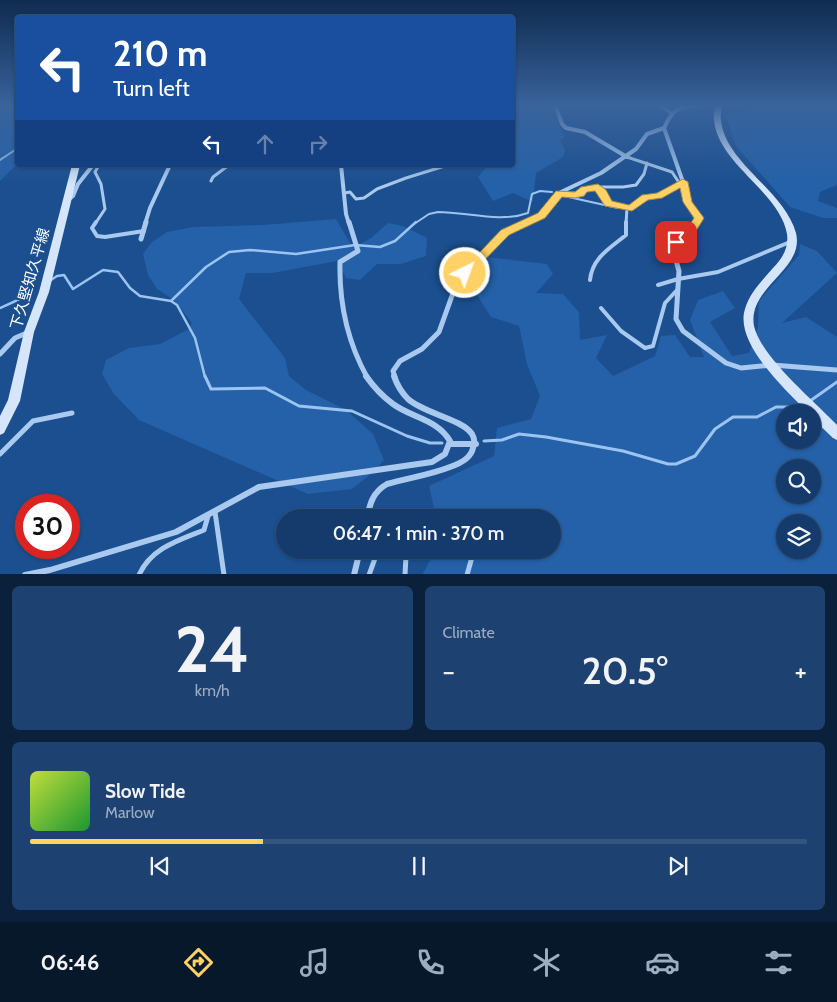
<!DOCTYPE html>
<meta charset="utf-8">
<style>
body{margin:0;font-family:Cabin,"Noto Sans JP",sans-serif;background:#1d4271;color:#f1f3f6;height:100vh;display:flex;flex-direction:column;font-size:19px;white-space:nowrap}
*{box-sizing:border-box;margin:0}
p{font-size:16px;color:#9dadc1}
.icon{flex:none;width:28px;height:28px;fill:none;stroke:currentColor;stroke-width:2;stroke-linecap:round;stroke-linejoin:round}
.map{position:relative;height:574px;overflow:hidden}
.side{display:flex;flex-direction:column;gap:12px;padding:12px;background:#0b203b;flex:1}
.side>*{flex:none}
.guide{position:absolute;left:15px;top:15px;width:500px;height:152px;border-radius:5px;box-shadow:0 1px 4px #0004,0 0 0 1px #33557e;background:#1a4fa0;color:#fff;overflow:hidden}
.buttons{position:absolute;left:776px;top:404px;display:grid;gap:10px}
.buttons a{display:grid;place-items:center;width:45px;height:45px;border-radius:50%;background:#143b6b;box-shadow:0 1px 4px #0004,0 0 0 1px #33557e;font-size:25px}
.speed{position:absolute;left:15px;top:494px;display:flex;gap:10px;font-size:25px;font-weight:700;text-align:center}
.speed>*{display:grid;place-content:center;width:65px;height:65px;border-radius:50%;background:#143b6b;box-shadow:0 1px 4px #0004,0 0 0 1px #33557e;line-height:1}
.speed .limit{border:8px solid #d22;background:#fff;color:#111}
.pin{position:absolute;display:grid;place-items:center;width:42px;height:42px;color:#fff;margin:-21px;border-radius:10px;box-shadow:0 2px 8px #0006}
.me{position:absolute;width:55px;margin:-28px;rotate:42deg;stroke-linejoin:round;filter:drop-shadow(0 0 4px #0008)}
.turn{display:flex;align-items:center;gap:18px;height:105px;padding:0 15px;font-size:22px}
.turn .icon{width:65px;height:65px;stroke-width:2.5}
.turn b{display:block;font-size:35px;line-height:42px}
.lanes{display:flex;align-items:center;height:48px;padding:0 15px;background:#0003;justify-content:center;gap:25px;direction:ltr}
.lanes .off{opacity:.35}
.big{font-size:38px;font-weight:600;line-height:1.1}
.side .card{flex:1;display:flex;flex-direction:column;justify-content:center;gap:8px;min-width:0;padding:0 18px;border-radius:8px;background:#1d4271}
.side .dial{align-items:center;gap:0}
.dial b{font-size:65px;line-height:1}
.song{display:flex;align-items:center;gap:15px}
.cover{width:60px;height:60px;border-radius:8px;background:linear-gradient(135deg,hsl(70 70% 55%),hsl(130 70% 35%))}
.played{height:5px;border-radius:2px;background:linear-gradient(90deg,#ffd166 30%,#33557e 30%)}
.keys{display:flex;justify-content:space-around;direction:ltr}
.heat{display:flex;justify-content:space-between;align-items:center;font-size:28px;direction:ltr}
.side .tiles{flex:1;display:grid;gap:12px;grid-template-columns:1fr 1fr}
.card:last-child{grid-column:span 2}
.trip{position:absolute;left:276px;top:509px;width:285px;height:50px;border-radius:25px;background:#143b6b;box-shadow:0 1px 4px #0004,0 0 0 1px #33557e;font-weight:600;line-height:50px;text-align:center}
.tab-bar{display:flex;height:80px;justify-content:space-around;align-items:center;background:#08182b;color:#9dadc1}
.tab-bar .icon{width:35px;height:35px}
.tab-bar .selected{color:#ffd166}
.tab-bar b{font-size:22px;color:#f1f3f6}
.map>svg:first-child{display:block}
</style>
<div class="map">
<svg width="837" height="575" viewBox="0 0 837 575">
<rect width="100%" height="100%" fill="#1b4f8f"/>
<!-- green -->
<path fill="#2461a8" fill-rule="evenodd" d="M0,105H18L17,164L0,181Z
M522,105H551L564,137L560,141L565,150L563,157L536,173L533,202L513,193L493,201L478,177L488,165H512L513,135L519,127Z
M749,105H837V185L820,192L818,201L837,208V218H823L790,207L736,146L725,114L750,111Z
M336,219L353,248L371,238L388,223L403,226L427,238L426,256L401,264H377L360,280L346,278L337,261L272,273H246L239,299L285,358L289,376L306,390L346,410L373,434L384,460L371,474L352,489L308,494L139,420L114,394L102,374L106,360L129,348L160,344L189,329L192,323L174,300L157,289L148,275L143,254L152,242L167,232L193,227L263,225Z
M800,244L817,251L837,273L782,323L806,317L837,337V574L422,575L436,550H552V518L436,517L429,486L494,456L497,428L531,419L540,396L527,364L519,326L491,317L471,286L486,257L547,264L553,274L536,293L563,294L579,312L580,340L607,335L596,358L613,376L655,356L661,336L675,335L690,357H704L690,320L698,300L723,291L735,308L710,322L732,356L749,353L758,327L759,301L799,255ZM785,412H812V440H785ZM785,468H812V495H785ZM785,522H812V550H785Z"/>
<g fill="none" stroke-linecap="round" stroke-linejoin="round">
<!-- stream-far2 -->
<path stroke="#9cc4f0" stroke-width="2" d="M0,160L18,148
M564,196L618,208
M414,224L429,214L438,212C467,212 500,223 528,213L532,194L540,191L552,192"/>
<!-- stream-far1 -->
<path stroke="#9cc4f0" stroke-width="2.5" d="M51,280L57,276L64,275L73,289L103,270L118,272L130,288L140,296L171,301L177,305L195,338L205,377
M171,301L206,267L229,252L250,250L296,254L355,245L380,247L395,241L416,222
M0,308L33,293"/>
<!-- stream -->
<path stroke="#9cc4f0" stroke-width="3" d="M205,376L211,389L265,388L299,406L352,411L407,436L430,443H442
M810,401L837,382
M484,441L502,440L519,434L546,437L623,451L668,464H676L695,456L715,429L733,417H757L776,407H798L803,405"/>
<!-- lane-far2 -->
<path stroke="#a9c9ee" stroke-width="3" d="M660,105L671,113
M627,157L672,172L680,184
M211,181L213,177L229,165
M598,187H623L636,185L644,174L647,163
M345,193L350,192L356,199L364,198L377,189L406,178L448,165
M560,193C575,196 584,189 598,187L608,203L632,208L646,197L659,195L683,182
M95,224L105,209L101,184L95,172L99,165
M626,224L627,208"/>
<!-- lane-far1 -->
<path stroke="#a9c9ee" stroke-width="4" d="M96,222L92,228L97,236L105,237L144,231
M590,280C592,258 610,248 626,235V222
M658,285L678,279L718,272L790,242
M601,308L621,331L645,348L653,346L665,303L678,289"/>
<!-- lane -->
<path stroke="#a9c9ee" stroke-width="5" d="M0,454L33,421L72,413
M215,512L224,575
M404,550L406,556L405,575
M139,575C151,548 179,540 204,530L208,516
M369,575L378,550
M467,575L474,550"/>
<!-- street-far2 -->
<path stroke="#a9c9ee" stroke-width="4" d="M555,105L562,124L566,128L585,132L627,157
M341,165L346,214L349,224
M67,201L73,196L78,184L93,165
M145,224L150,208L170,165
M523,224L541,215L561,192L601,173L636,149L647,134L664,128
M696,224L699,218L685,196L684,185L664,128C674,106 680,107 702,105"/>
<!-- street-far1 -->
<path stroke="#a9c9ee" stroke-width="5" d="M349,222L358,251L340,262C339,303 347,341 367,377
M696,222L691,232L676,242L673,250L679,271L676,319L683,331L726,363L741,368L772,365L837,370
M141,239L146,222
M0,354L15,338L29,332
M395,377L393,371L400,361L422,349L439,332L453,293L465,273L505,232L525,222"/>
<!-- street -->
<path stroke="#a9c9ee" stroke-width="6" d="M450,444H476
M367,518C370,503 373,492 387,484C408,478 430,475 450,467C459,464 471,458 473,448C475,443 475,439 472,434C462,419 423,413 408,399C401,392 397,385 394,376
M25,575L50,570L176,532L259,487L432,462L445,454L450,441C437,419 412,418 393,404C382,396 373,386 366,376
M354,575L360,550"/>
<!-- secondary -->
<path fill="#d6e6fa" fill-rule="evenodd" d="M716,105H722C722,110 720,115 721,120C725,163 784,190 796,233C805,270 747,287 754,326C761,357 815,402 837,425V440L833,438L812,418V412H807C786,390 734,343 745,309C750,292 762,281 773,268C782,259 789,248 787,234C780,192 718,164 714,120C713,115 715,110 716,105Z
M72,165H80L49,292L34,332L20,401L4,433L0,435V416L8,400L24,332L39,292Z"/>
</g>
<!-- sky -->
<linearGradient id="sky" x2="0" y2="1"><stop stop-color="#0f2b4f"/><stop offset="0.57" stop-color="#39639b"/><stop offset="1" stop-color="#39639b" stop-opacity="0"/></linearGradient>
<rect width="837" height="185" fill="url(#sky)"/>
<!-- route -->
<path fill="#ffd166" stroke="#a68842" d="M683,179L688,182L692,202L704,218C698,228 686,249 672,245L670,242L687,229L694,218L683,202L680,188L662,198L648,200L632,211L605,206L595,191L587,192L584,196L575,198L562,197L545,218L509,235L469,276H461L460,273L501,230L538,213L556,191L575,192L581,187L598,184L606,190L612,201L629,205L642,195L657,193Z"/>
<g text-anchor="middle" stroke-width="5" stroke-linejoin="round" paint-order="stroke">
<!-- street labels -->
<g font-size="15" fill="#fff" stroke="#1b4f8f">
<text transform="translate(30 279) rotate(-74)" y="5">下久堅知久平線</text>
</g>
</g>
</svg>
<div class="buttons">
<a><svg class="icon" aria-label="sound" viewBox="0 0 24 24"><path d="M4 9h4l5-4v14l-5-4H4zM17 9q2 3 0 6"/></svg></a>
<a><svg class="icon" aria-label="search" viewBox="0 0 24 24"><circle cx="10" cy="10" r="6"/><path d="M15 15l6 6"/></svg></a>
<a><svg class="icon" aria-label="layers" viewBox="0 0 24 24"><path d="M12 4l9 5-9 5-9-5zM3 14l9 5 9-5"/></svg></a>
</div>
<div class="speed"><div class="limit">30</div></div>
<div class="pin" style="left:676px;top:242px;background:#d93025"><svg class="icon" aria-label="arrive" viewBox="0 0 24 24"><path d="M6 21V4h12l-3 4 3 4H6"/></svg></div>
<svg class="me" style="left:465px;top:273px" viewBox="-20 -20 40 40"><circle r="17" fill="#ffd166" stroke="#fff" stroke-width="3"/><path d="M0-11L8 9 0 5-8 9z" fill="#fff"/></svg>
<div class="trip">06:47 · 1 min · 370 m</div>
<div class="guide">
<div class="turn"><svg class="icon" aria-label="left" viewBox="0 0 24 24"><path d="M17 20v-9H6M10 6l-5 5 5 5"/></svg><div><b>210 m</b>Turn left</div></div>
<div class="lanes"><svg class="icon" aria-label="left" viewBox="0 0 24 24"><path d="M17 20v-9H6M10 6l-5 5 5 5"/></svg><svg class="icon off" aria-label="ahead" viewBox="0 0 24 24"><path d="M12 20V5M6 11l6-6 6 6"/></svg><svg class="icon off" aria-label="right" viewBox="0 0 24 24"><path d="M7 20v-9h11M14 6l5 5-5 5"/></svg></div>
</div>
</div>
<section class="side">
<div class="tiles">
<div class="card dial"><b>24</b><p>km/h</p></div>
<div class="card"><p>Climate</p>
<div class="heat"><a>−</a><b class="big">20.5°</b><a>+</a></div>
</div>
<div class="card">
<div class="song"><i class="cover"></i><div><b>Slow Tide</b><p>Marlow</p></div></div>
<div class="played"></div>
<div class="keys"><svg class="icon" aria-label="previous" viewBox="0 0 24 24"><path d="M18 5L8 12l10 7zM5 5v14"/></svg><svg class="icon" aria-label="pause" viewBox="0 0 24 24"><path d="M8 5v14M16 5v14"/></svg><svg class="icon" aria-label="next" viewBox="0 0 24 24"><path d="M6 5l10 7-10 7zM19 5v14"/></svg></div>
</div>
</div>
</section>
<nav class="tab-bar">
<b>06:46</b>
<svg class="icon selected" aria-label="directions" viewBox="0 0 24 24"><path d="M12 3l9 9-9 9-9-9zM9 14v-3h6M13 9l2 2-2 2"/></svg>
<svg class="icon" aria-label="music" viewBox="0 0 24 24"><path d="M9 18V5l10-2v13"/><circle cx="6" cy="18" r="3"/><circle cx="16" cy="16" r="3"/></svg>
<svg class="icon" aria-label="phone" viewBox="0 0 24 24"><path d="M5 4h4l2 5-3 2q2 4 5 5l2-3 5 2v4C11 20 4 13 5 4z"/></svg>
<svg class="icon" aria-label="climate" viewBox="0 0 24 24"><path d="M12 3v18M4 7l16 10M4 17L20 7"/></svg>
<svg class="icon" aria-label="car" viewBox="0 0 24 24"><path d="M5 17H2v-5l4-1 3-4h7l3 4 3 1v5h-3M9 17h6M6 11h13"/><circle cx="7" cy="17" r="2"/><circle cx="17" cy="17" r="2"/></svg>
<svg class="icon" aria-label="filters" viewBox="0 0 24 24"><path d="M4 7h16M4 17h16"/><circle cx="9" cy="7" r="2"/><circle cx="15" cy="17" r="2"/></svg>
</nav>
